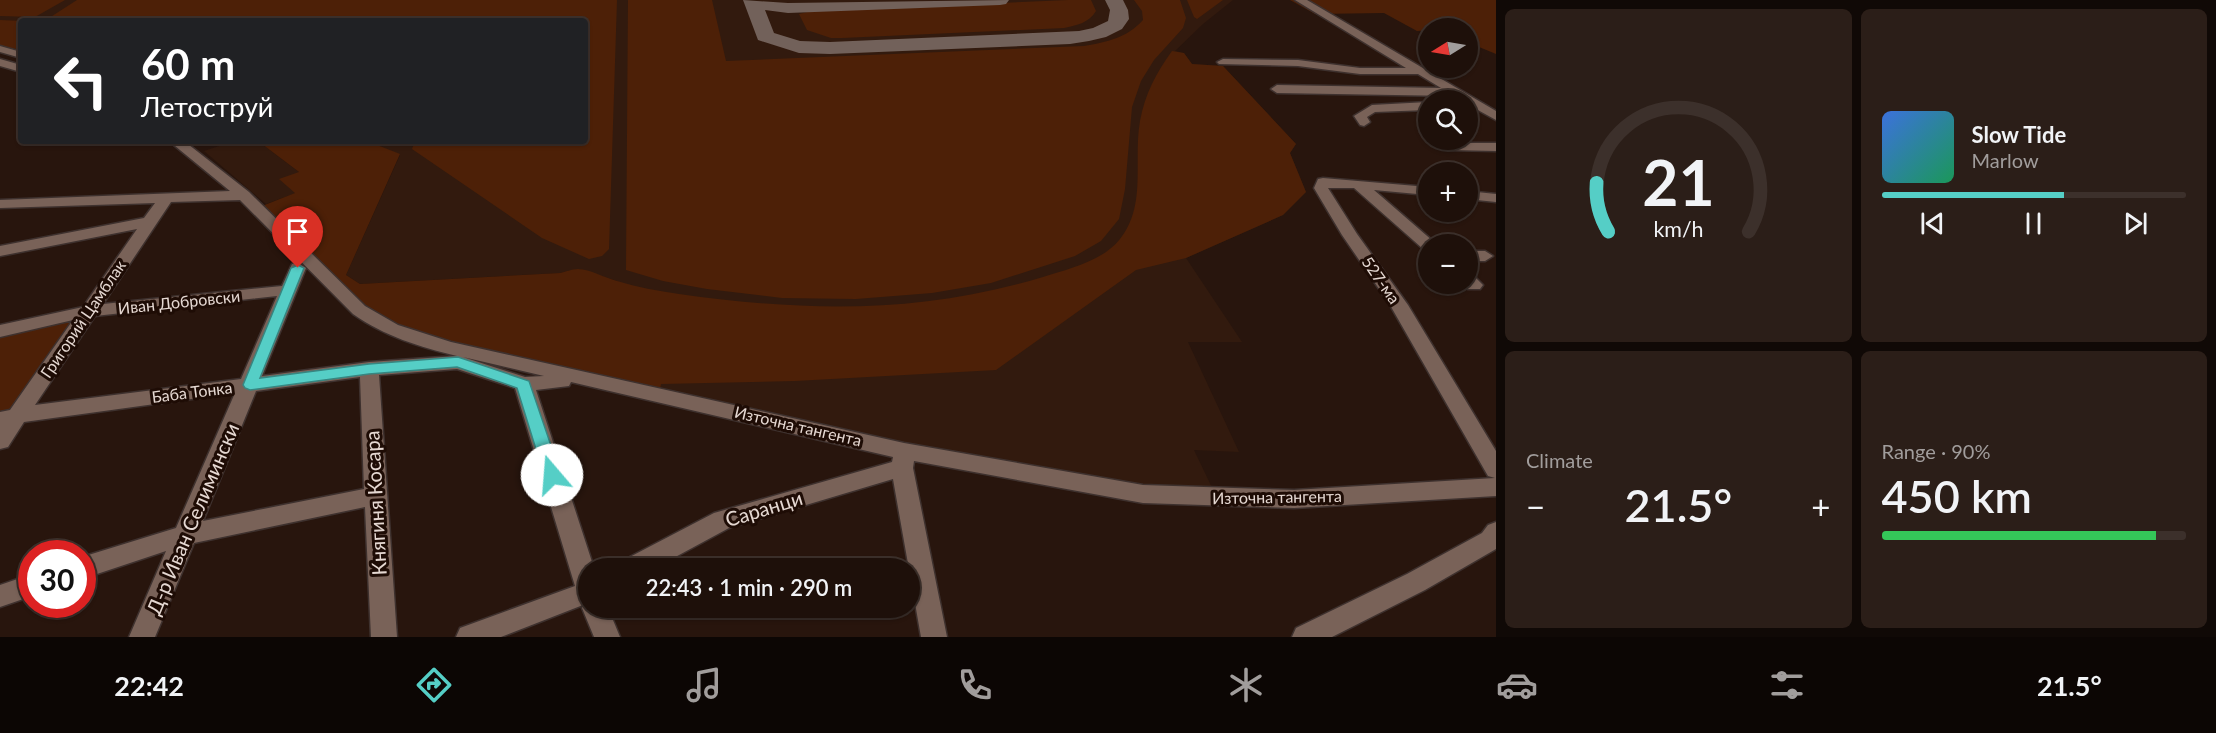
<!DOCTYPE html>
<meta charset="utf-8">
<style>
body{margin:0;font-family:Lato,sans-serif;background:#2b1e18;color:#f1f3f6;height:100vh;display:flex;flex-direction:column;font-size:22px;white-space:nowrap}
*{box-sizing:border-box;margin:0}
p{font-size:20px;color:#a19d9c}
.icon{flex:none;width:33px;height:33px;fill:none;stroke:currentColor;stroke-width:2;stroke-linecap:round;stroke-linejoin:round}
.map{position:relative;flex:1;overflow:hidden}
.drawer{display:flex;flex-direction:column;gap:9px;padding:9px;background:#100906;width:720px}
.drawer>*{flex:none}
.hud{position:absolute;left:18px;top:18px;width:570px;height:126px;border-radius:6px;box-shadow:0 2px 4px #0004,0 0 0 2px #3c302b;background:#202124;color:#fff;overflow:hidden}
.needle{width:39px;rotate:259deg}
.tools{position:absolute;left:1418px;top:18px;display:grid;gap:12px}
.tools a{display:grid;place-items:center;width:60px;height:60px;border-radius:50%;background:#1e100a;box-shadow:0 2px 4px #0004,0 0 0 2px #3c302b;font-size:30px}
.speed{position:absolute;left:18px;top:540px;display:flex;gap:12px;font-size:30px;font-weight:700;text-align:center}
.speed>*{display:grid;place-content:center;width:78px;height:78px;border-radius:50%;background:#1e100a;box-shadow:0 2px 4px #0004,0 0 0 2px #3c302b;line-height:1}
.speed .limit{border:9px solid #d22;background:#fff;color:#111}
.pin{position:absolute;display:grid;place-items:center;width:51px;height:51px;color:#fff;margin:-62px -26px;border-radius:50% 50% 50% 0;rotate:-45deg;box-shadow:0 0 6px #0007}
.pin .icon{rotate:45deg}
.me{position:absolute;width:66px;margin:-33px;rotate:342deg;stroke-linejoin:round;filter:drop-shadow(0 0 4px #0008)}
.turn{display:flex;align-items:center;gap:21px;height:126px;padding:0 24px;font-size:27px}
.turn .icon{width:78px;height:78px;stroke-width:2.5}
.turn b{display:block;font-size:42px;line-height:51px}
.big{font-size:45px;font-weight:600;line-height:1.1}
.drawer .widget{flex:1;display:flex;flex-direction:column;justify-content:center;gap:9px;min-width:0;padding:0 21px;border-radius:9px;background:#2b1e18}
.drawer .dial{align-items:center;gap:0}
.dial svg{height:156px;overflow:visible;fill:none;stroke:#3c302b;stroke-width:7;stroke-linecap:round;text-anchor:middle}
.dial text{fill:#f1f3f6;stroke:none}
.song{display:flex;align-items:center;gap:18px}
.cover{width:72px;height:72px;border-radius:9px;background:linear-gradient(135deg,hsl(220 70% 55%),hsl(150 70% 35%))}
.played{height:6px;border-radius:3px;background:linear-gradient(90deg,#55cec6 60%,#3c302b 60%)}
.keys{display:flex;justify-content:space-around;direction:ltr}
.heat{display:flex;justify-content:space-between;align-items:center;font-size:33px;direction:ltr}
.charge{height:9px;border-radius:4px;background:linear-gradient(90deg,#34c759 90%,#3c302b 0)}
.drawer .tiles{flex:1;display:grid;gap:9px;grid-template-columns:repeat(2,1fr)}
.trip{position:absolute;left:578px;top:558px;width:342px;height:60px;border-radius:30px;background:#1e100a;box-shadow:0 2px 4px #0004,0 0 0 2px #3c302b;font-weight:600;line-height:60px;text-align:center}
.dock{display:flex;height:96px;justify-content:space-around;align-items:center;background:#0c0604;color:#a19d9c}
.dock .icon{width:42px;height:42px}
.dock .current{color:#55cec6}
.dock b{font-size:27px;color:#f1f3f6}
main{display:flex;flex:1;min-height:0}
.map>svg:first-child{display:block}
</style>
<main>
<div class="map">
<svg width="1496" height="637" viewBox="0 0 1496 637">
<rect width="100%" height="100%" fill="#28150d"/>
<!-- built -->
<path fill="#321a0e" d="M0,0H1233L1203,24L1175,51L1184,53L1192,64L1223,66L1296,144L1290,153L1306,192L1283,215L1186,258L1242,342H1188L1239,452L1194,450L1217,498L1143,494L659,395L617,281L579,269L560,273L360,284L346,275L400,155L367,141H585V21H29L0,20Z
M234,141H258L299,172L296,193L266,204L204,151Z"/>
<!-- green -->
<path fill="#4d2007" d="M0,0H65L35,17L0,16Z
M77,0H617L609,249L602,256L589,259L542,238L412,149L415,141H585V21H50L49,18Z
M628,0H712L726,61L1084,46C1107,42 1127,38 1143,20L1142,11L1134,0H1180L1186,18L1183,28L1154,60L1141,81L1132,107L1125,189L1119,219L1101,241L1075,256L991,283L932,293L856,299L782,298L707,289L663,281L626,270Z
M1068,0H1091L1096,11C1089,23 1077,25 1064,28L842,38H831L807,30L799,14L812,11Z
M1187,0H1223L1197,19L1194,17Z
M1290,0H1496V54L1467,42V28L1417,31L1384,13L1315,14Z
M0,20L29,21H21V50L0,46Z
M1172,51L1184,53L1192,64L1223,66L1296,144L1290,153L1306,192L1283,215L1186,258L1136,270L996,370L795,381L661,384L659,395L379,325L257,208L295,193L279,179L299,172L258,141H367L400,154L346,275L360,284L560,273C565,272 572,269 578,269C590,269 605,278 617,281C637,287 658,291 679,294C807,312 919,314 1043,277C1068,269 1103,261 1120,239C1147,205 1133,161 1140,121C1145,94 1156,73 1172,51Z
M88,311L18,415L0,420V331Z"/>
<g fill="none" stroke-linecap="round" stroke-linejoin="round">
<!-- taxiway -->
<path fill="#72615a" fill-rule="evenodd" d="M743,0L788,3L1009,0L1006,4L1000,5L788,13L765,10L774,33L800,41L830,42L1079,31L1093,28L1108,21L1110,10L1105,0H1123L1128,10L1129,19L1122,29L1106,37L1089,41L1070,44L830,54L799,53L758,40Z"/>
<defs>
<path id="minor" d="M1295,0H1307L1496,111V120L1467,104V100H1461L1453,96L1277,93L1271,89L1277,85L1441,88L1418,74H1360L1298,66L1219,64L1217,62L1223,59L1298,60L1360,68H1406Z
M0,46L21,52V58L0,52Z
M0,59L21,65V72L0,66Z
M1428,102V110L1375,112L1367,117L1370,122L1364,126L1360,125L1354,116L1372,105Z
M169,141H184L249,192L365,306L398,325L451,342L904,443L1143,485L1294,490L1495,478L1488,476L1390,305L1342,235L1314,188L1318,179L1323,178L1428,187V195L1374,190L1434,242L1436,244H1428V250L1422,248L1354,188H1328L1357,234L1408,305L1496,451V496L1294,508L1143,503L914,461L913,468L947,637H921L893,479L729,528L655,568H621L624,560L714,513L892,462L893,457L571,382L569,386L536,390L594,568H588V608H608L620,637H594L582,608L583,605L501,637H456L460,628L575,586L515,388L457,369L379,375L397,637H371L365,507L194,543L155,637H129L166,551L82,579V557L176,528L235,393L24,422L8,447L0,449V412L10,410L73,320L0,337V325L83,307L137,229L0,256V246L144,218L155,203L0,208V200L230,191ZM240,200L353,314C384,336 420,347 457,356L369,362L262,376L306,268L298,263L292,264L282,286L103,304L171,202ZM277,296L241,379L35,405L95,316ZM463,357L544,376L525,377ZM360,377L364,489L203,521L256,391Z
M1454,143H1496V151L1449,150L1447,147Z
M1467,191L1496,194V202L1467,199Z
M1467,251H1485L1493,256L1485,261H1467Z
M1467,274L1473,275L1483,285L1480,289H1468L1462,284H1467Z
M1496,522V549L1425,590L1332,637H1292L1296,628L1407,574L1482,533L1488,525Z
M32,574V596L0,607V585Z"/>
</defs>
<!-- minor casing -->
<use href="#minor" stroke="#3e312e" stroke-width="3"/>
<!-- minor -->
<use href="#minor" fill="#796258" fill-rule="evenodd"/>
</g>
<!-- route -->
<path fill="#55cec6" stroke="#378681" stroke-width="1.5" d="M298,265L304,268L260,378L369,364L458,357L529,381L561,475L558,480L552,482L546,480L544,475L517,388L457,367L369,374L250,390L245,388L243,385L291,268Z"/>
<g text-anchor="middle" stroke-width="6" stroke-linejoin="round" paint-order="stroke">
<!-- street labels -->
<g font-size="16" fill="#e5d8d2" stroke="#1e0c05">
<text transform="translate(1381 280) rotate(55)" y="6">527-ма</text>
<text transform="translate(179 302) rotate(-6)" y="6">Иван Добровски</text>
<text transform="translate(83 319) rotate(-56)" y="6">Григорий Цамблак</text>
<text transform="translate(192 392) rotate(-7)" y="6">Баба Тонка</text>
<text transform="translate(798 426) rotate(13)" y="6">Източна тангента</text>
<text transform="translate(1277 497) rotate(-1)" y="6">Източна тангента</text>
</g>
<!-- near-street labels -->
<g font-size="20" fill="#e5d8d2" stroke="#1e0c05">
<text transform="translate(376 503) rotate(-93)" y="7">Княгиня Косара</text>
<text transform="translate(764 509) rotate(-17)" y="7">Саранци</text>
<text transform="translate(193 519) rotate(-67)" y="7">Д-р Иван Селимински</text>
</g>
</g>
</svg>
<div class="tools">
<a><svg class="needle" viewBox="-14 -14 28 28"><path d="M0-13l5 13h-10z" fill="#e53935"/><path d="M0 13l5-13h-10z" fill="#a19d9c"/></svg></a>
<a><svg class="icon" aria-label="search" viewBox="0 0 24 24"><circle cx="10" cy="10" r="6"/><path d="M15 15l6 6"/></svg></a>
<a>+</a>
<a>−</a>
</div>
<div class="speed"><div class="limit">30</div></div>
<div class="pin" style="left:298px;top:268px;background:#d93025"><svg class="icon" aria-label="arrive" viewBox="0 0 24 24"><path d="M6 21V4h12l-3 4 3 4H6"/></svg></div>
<svg class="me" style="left:552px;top:475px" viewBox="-20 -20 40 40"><circle r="19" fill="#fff"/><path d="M0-13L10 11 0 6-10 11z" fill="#55cec6"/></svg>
<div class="trip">22:43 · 1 min · 290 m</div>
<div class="hud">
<div class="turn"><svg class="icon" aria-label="left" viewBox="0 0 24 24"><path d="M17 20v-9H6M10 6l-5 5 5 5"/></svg><div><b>60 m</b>Летоструй</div></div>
</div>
</div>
<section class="drawer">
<div class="tiles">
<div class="widget dial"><svg viewBox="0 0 100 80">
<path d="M14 69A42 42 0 1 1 86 69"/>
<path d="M14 69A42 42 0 0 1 8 44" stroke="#55cec6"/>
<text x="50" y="56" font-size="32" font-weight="700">21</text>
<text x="50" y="72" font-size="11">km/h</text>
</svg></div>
<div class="widget">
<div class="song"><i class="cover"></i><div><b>Slow Tide</b><p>Marlow</p></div></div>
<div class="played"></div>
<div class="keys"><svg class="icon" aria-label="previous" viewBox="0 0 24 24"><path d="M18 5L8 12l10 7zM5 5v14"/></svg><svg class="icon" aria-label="pause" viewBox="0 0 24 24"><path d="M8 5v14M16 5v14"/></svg><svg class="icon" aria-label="next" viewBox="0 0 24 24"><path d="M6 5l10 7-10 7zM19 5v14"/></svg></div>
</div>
<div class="widget"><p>Climate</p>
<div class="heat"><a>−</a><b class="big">21.5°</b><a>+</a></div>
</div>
<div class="widget"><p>Range · 90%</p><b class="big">450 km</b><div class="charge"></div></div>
</div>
</section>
</main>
<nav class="dock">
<b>22:42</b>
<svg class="icon current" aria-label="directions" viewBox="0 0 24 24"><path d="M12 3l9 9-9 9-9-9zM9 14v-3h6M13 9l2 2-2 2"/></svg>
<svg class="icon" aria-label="music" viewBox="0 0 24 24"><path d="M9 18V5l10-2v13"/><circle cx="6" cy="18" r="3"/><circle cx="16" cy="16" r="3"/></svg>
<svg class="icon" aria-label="phone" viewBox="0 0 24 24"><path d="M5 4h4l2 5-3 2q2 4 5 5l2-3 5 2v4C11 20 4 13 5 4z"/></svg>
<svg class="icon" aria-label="climate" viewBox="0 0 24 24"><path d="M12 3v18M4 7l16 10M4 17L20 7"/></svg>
<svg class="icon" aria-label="car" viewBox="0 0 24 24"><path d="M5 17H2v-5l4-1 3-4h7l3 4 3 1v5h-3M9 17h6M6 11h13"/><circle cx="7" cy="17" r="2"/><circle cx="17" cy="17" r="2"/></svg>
<svg class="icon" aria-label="filters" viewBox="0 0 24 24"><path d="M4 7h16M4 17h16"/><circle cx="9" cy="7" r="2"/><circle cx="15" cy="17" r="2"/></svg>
<b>21.5°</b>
</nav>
